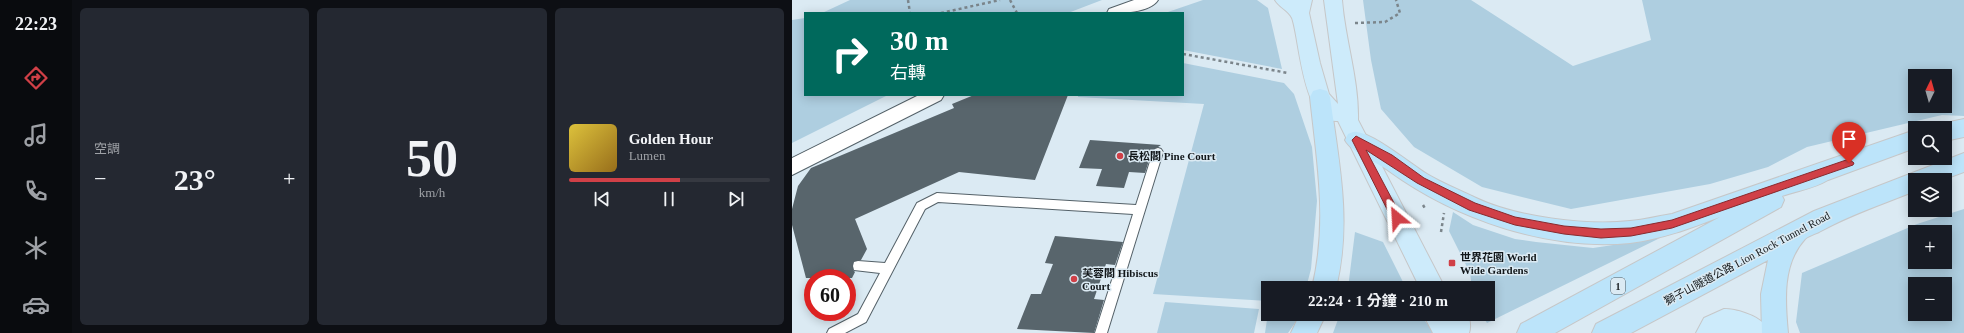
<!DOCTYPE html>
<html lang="zh-TW">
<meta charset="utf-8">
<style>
body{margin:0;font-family:"Times New Roman","Noto Sans TC",serif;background:#242831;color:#f1f3f6;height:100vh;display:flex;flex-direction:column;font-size:15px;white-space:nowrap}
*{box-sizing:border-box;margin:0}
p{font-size:13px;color:#9ea1a6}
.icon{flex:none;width:22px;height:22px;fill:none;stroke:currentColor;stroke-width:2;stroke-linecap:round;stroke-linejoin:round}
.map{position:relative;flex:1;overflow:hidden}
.drawer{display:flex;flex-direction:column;gap:8px;padding:8px;background:#0d0f14;width:720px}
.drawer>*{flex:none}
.guide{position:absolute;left:12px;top:12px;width:380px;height:84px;border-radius:0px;box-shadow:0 2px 10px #0003;background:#00695c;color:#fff;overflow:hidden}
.needle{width:26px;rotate:5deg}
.fabs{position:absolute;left:1116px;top:69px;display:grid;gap:8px}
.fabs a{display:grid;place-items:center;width:44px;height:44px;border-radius:0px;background:#171b24;box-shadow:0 2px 10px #0003;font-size:20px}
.speed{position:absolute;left:12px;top:269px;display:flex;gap:8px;font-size:20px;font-weight:700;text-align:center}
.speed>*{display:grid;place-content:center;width:52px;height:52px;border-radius:50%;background:#171b24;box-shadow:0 2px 10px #0003;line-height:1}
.speed .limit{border:6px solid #d22;background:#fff;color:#111}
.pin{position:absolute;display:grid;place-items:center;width:34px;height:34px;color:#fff;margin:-41px -17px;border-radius:50% 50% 50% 0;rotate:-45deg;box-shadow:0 0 4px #0007}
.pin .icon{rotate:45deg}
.me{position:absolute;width:44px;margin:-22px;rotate:333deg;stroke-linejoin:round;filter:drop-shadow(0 0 3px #0008)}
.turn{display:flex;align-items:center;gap:14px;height:84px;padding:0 20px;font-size:18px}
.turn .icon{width:52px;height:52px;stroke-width:2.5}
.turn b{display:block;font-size:28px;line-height:34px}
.big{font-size:30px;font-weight:700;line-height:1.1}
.drawer .card{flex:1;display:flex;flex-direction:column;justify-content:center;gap:6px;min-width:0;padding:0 14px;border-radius:6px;background:#242831}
.drawer .dial{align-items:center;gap:0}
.dial b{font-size:52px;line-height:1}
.song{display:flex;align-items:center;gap:12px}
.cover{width:48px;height:48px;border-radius:6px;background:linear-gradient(135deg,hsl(50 70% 55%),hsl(40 70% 35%))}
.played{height:4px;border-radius:2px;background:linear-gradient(90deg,#d04047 55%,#363941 55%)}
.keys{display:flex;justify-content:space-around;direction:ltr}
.heat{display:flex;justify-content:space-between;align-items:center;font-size:22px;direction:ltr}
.drawer .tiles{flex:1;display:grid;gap:8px;grid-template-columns:repeat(3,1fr)}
.trip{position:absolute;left:469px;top:281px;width:234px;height:40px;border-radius:0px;background:#171b24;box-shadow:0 2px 10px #0003;font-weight:700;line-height:40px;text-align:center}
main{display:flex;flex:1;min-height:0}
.menu{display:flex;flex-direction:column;width:72px;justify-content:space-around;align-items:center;background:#090b0e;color:#9ea1a6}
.menu .icon{width:28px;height:28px}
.menu .selected{color:#d04047}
.menu b{font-size:18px;color:#f1f3f6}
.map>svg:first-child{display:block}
</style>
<main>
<nav class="menu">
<b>22:23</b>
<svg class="icon selected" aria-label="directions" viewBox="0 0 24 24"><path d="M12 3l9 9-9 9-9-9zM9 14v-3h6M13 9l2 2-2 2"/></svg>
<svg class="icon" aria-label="music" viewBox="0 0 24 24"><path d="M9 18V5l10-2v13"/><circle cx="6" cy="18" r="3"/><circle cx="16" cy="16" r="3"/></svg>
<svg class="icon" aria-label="phone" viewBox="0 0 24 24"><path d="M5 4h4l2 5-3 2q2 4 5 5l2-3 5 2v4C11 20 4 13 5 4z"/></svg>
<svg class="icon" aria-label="climate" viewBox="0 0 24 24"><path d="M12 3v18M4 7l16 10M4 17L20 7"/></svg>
<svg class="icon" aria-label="car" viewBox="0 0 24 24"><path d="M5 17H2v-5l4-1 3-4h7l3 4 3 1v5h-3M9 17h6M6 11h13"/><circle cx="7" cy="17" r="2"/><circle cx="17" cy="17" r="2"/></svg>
</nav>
<section class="drawer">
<div class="tiles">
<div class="card"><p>空調</p>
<div class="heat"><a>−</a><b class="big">23°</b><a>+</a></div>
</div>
<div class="card dial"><b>50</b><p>km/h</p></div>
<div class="card">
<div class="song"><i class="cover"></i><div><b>Golden Hour</b><p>Lumen</p></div></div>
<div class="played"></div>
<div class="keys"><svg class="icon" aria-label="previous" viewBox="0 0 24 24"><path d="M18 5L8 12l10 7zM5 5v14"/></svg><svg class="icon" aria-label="pause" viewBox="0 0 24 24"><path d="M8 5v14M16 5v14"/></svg><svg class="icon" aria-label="next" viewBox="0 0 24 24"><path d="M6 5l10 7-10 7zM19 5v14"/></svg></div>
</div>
</div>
</section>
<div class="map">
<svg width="1172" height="333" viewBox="0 0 1172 333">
<rect width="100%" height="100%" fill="#dbeaf3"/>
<!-- green -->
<path fill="#aecee0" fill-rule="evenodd" d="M58,0H310L276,13H30Z
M411,0H465L476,8L490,69L391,50V13H373Z
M571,0H679L781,66L859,40L850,0H1172V116L1150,115L1015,147L976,167L918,184L779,209L690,187L622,147L589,109L579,60ZM1123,76H1153V106H1123Z
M13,18V95H96L0,143V20Z
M391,63L492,83L502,94L520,147L525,201L519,269L514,288H476V301L361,294L412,104L286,97V95H391Z
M1172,209V333H1008L1004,322L1010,273L1125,224ZM1123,232H1153V262H1123ZM1123,284H1153V314H1123Z
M661,212L681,225L723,239L744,242L801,248L868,238L695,323L689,314H696V288H680L678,273L657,231Z
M563,232L591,242L614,288H556Z
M373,302L467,309L462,333H365Z
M476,313V314H507L505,320L496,333H473Z
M548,314H628L642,333H541Z"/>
<!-- building -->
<path fill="#58656c" d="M182,95H276L243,180L167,172L63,219L75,249L69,260L61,262V270L63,272L60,278H14L0,225V209L6,186L19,168L162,108L160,104Z
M298,140L369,145L360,151L353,173L337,172L332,188L304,186L310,169L287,168Z
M263,236L331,242L323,265L314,264L302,299L312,300L302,333L225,329L239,294H249L261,264L253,263Z"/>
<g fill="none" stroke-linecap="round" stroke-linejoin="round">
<defs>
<path id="service" d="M366,148L369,149L371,152L315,333H303L341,214L146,202L133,209L74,322L53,333H35L37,329L66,314L88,273L62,270L61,266L62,262L66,261L93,263L125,203L145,193L344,205L361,152L363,149Z"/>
<path id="minor" d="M342,0H366C358,13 329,13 315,13L317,9Z
M127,95H152L149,100L0,175V158Z"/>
<path id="primary" d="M483,0H520L517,13L528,63L537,94L546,104L532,0H550C553,40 567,79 566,120L653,288H628L546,121C510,124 508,40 500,18C497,11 487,7 483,0Z
M932,309C944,309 964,315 972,324C974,326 975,330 976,333H904L912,318Z
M631,314H676C678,320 679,327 677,333H641Z"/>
<path id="trunk" d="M528,89L535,91L538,97C547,163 560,222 544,288H520C536,222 525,163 518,97L521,91Z
M1172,119V137L1153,141V128H1144L1153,123Z
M1123,130V148L1036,180C1021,189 1007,190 990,196L992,200L989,207L763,333H725L729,324L928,217C899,228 870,239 838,243C756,251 663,219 597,171C585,162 560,153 553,140L556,134C559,133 562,131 565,132C582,134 619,164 635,174C650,183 668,190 684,198C724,217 794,226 838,221C852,220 866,216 880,214Z
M1172,153V172L1150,180H1123V191C1091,204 1057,215 1027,232C1023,234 1016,236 1013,239C990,264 993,301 996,333H970L969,294L976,260L839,333H800L804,324L1022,211Z
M508,314H534L525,333H499Z"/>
</defs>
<!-- service casing -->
<use href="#service" stroke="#546168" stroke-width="2"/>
<!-- minor casing -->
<use href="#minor" stroke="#546168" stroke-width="2"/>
<!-- primary casing -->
<use href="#primary" stroke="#c6c7c8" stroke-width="2"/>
<!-- trunk casing -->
<use href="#trunk" stroke="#c6c7c8" stroke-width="2"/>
<!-- path -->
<path stroke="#7b858b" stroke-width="2.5" stroke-dasharray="3 3" stroke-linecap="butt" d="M116,0L118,13
M218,0L225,13
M149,13L208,0
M563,23L593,22L608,13L604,0
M391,54L496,73
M631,205L634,210
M649,232L652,213"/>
<!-- service -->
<use href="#service" fill="#fff" fill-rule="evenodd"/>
<!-- minor -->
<use href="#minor" fill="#fff" fill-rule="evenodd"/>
<!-- primary -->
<use href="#primary" fill="#cdebfb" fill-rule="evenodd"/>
<!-- trunk -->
<use href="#trunk" fill="#bce4fa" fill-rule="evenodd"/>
</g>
<!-- route -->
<path fill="#d04047" stroke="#872a2e" d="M564,136L600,155L632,178L683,203L723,217L772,226L809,229L839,228L880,220L1057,159L1062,163L1061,165L880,228L839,236L809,238L772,234L723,225L677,210L625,183L574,150L610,218L608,221H601L560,140Z"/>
<!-- markers -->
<g fill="#d04047" stroke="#dbeaf3" stroke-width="1.5">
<circle cx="328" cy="156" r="4"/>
<rect x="656" y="259" width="8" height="8" rx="2"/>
<circle cx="282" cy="279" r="4"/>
</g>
<g text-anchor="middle" stroke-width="3" stroke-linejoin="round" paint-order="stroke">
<!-- shield labels -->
<rect fill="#dbeaf3" stroke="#4e565b" stroke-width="1" x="819" y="278" width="14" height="16" rx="3"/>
<g font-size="10" font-weight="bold" fill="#12171a">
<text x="826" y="290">1</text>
</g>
<!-- poi labels -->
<g font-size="11" font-weight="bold" fill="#12171a" stroke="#dbeaf3" text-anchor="start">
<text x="336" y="160">長松閣 Pine Court</text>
<text x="668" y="261">世界花園 World<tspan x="668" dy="13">Wide Gardens</tspan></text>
<text x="290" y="277">芙蓉閣 Hibiscus<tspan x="290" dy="13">Court</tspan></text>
</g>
<!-- street labels -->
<g font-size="11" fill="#12171a" stroke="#dbeaf3">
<text transform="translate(955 258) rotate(-28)" y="4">獅子山隧道公路 Lion Rock Tunnel Road</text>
</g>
</g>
</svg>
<div class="fabs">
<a><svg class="needle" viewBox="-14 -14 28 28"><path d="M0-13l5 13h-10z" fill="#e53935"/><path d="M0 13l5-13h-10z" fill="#9ea1a6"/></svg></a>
<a><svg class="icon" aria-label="search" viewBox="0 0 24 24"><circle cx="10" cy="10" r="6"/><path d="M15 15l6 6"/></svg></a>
<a><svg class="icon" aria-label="layers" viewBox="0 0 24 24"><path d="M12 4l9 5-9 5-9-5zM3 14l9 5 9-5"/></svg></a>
<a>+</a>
<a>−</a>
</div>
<div class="speed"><div class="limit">60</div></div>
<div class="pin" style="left:1057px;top:163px;background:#d93025"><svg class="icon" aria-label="arrive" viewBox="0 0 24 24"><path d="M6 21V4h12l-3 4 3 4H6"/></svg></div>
<svg class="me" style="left:605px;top:218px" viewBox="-20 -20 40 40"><path d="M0-17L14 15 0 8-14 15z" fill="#d04047" stroke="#fff" stroke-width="4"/></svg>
<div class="trip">22:24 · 1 分鐘 · 210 m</div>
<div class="guide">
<div class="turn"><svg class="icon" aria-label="right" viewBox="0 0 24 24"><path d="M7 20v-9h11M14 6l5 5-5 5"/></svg><div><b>30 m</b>右轉</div></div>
</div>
</div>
</main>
